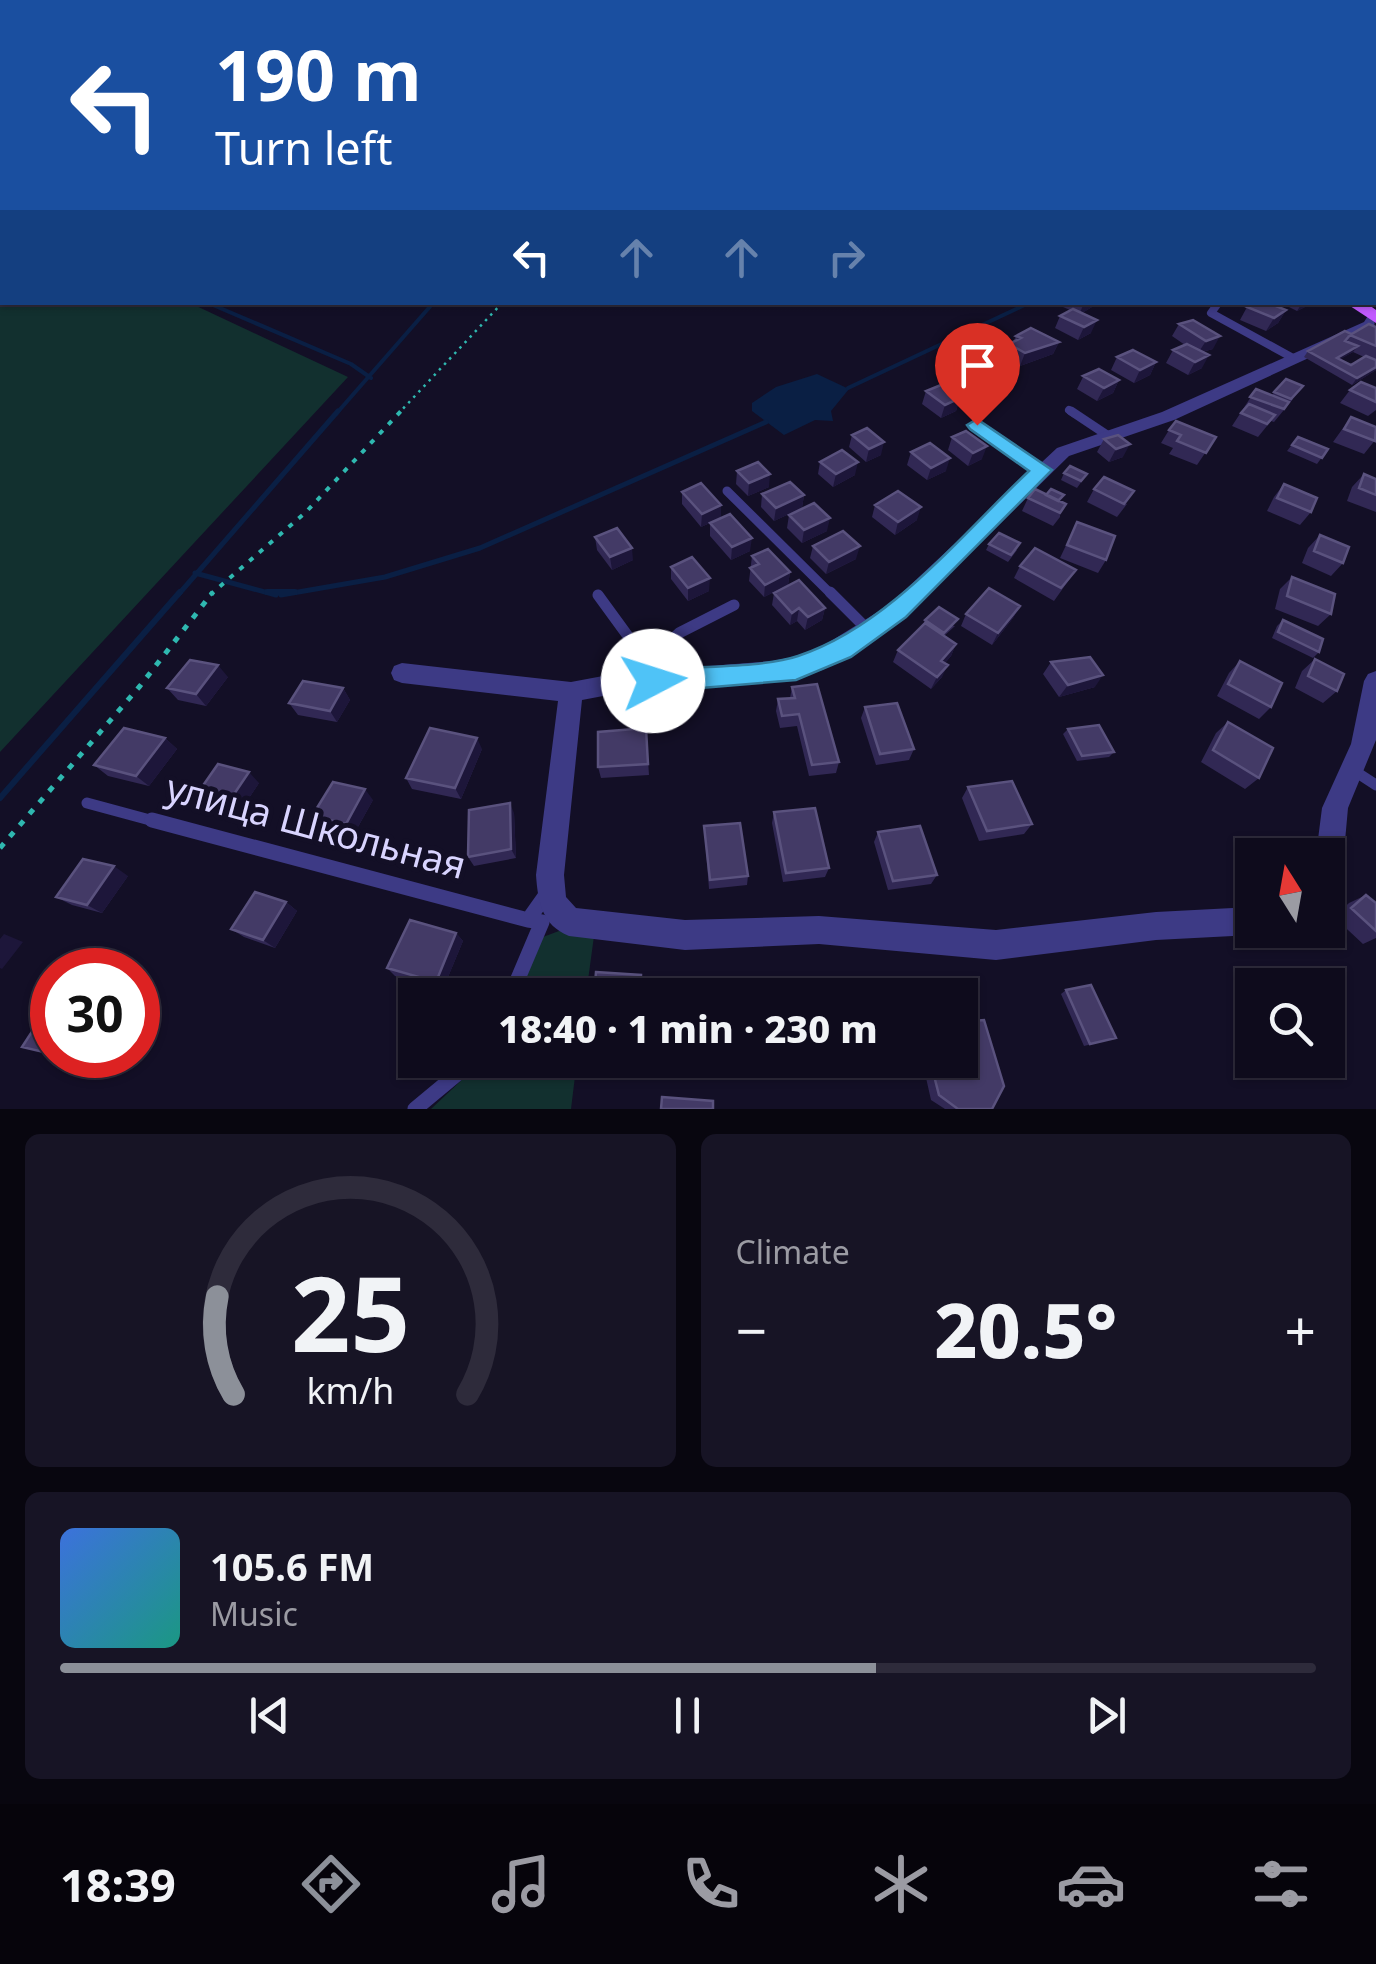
<!DOCTYPE html>
<meta charset="utf-8">
<style>
body{margin:0;font-family:"Noto Sans",sans-serif;background:#171425;color:#f1f3f6;height:100vh;display:flex;flex-direction:column;font-size:38px;white-space:nowrap}
*{box-sizing:border-box;margin:0}
p{font-size:32px;color:#9b9ba3}
.icon{flex:none;width:55px;height:55px;fill:none;stroke:currentColor;stroke-width:2;stroke-linecap:round;stroke-linejoin:round}
.map{position:relative;height:1109px;overflow:hidden}
.drawer{display:flex;flex-direction:column;gap:25px;padding:25px;background:#08060f;flex:1}
.drawer>*{flex:none}
.guide{position:absolute;left:0px;top:0px;width:1378px;height:305px;box-shadow:0 2px 8px #0004,0 0 0 2px #2e2b3b;background:#1a4fa0;color:#fff;overflow:hidden}
.needle{width:65px;rotate:349deg}
.tools{position:absolute;left:1235px;top:838px;display:grid;gap:20px}
.tools a{display:grid;place-items:center;width:110px;height:110px;border-radius:0px;background:#0e0b1c;box-shadow:0 2px 8px #0004,0 0 0 2px #2e2b3b;font-size:50px}
.speed{position:absolute;left:30px;top:948px;display:flex;gap:20px;font-size:50px;font-weight:700;text-align:center}
.speed>*{display:grid;place-content:center;width:130px;height:130px;border-radius:50%;background:#0e0b1c;box-shadow:0 2px 8px #0004,0 0 0 2px #2e2b3b;line-height:1}
.speed .limit{border:15px solid #d22;background:#fff;color:#111}
.pin{position:absolute;display:grid;place-items:center;width:85px;height:85px;color:#fff;margin:-102px -42px;border-radius:50% 50% 50% 0;rotate:-45deg;box-shadow:0 0 10px #0007}
.pin .icon{rotate:45deg}
.me{position:absolute;width:110px;margin:-55px;rotate:85deg;stroke-linejoin:round;filter:drop-shadow(0 0 8px #0008)}
.turn{display:flex;align-items:center;gap:35px;height:210px;padding:0 50px;font-size:45px}
.turn .icon{width:130px;height:130px;stroke-width:2.5}
.turn b{display:block;font-size:70px;line-height:85px}
.lanes{display:flex;align-items:center;height:95px;padding:0 50px;background:#0003;justify-content:center;gap:50px;direction:ltr}
.lanes .off{opacity:.35}
.big{font-size:75px;font-weight:800;line-height:1.1}
.drawer .card{flex:1;display:flex;flex-direction:column;justify-content:center;gap:15px;min-width:0;padding:0 35px;border-radius:15px;background:#171425}
.drawer .dial{align-items:center;gap:0}
.dial svg{height:260px;overflow:visible;fill:none;stroke:#2e2b3b;stroke-width:7;stroke-linecap:round;text-anchor:middle}
.dial text{fill:#f1f3f6;stroke:none}
.song{display:flex;align-items:center;gap:30px}
.cover{width:120px;height:120px;border-radius:15px;background:linear-gradient(135deg,hsl(220 70% 55%),hsl(170 70% 35%))}
.played{height:10px;border-radius:5px;background:linear-gradient(90deg,#8c9099 65%,#2e2b3b 65%)}
.keys{display:flex;justify-content:space-around;direction:ltr}
.heat{display:flex;justify-content:space-between;align-items:center;font-size:55px;direction:ltr}
.drawer .tiles{flex:1;display:grid;gap:25px;grid-template-columns:1fr 1fr}
.card:last-child{grid-column:span 2}
.trip{position:absolute;left:398px;top:978px;width:580px;height:100px;border-radius:0px;background:#0e0b1c;box-shadow:0 2px 8px #0004,0 0 0 2px #2e2b3b;font-weight:800;line-height:100px;text-align:center}
.tabs{display:flex;height:160px;justify-content:space-around;align-items:center;background:#06040b;color:#9b9ba3}
.tabs .icon{width:70px;height:70px}
.tabs .on{color:#8c9099}
.tabs b{font-size:45px;color:#f1f3f6}
.map>svg:first-child{display:block}
</style>
<div class="map">
<svg width="1376" height="1109" viewBox="0 0 1376 1109">
<rect width="100%" height="100%" fill="#130f26"/>
<!-- green -->
<path fill="#12302f" d="M0,212L2,302L190,303L348,377L0,752Z
M559,931L594,936L586,995H518L543,937Z
M483,1060H577L571,1109H431Z"/>
<!-- water -->
<path fill="#0a1f44" d="M817,374L849,389L831,411L833,421L815,420L784,435L752,411V403L776,387Z"/>
<g fill="none" stroke-linecap="round" stroke-linejoin="round">
<!-- stream-far2 -->
<path stroke="#0a1f44" stroke-width="4" d="M206,302L351,364L371,378
M848,388L1031,302
M336,414L434,302"/>
<!-- stream-far1 -->
<path stroke="#0a1f44" stroke-width="5" d="M195,573L276,595
M178,595L338,411
M281,595L385,577L480,548L766,422"/>
<!-- stream -->
<path stroke="#0a1f44" stroke-width="6" d="M267,592H295
M0,798L180,592"/>
<!-- path-far2 -->
<path stroke="#2fb8b0" stroke-width="2.5" stroke-dasharray="2.5 5" stroke-linecap="butt" d="M398,414L503,302"/>
<!-- path-far1 -->
<path stroke="#2fb8b0" stroke-width="4" stroke-dasharray="5 8" stroke-linecap="butt" d="M210,595L306,512L401,411"/>
<!-- path -->
<path stroke="#2fb8b0" stroke-width="5" stroke-dasharray="6 9" stroke-linecap="butt" d="M0,848L140,686L213,592"/>
<!-- service-far3 -->
<path stroke="#3d3a85" stroke-width="8" d="M1219,302L1211,313L1293,358
M1069,410L1075,414"/>
<!-- service-far2 -->
<path stroke="#3d3a85" stroke-width="9" d="M1071,411L1107,435
M977,425L1042,471
M727,491L832,595"/>
<!-- service-far1 -->
<path stroke="#3d3a85" stroke-width="11" d="M830,592L869,631
M598,595L649,665
M648,662L679,633L734,605
M1353,770L1376,785
M87,803L161,823"/>
<!-- service -->
<path stroke="#3d3a85" stroke-width="15" d="M152,820L528,920
M511,995L542,922L528,920L545,896
M415,1109L474,1060"/>
<!-- minor -->
<path fill="#3d3a85" fill-rule="evenodd" d="M1376,310L1374,328L1174,420L1069,456L905,617L823,670L772,681L619,693L582,700L564,875L566,897L576,908L685,920L819,916L996,930L1156,912L1252,907V930H1263L1252,935L1156,940L996,960L819,944L685,950L569,936C542,925 538,902 536,875L558,701L402,683L394,680L391,673L394,666L402,663L571,682L619,673L772,661L810,654L889,605L1057,448L1162,412L1364,322L1371,311Z
M1376,671V740L1348,808L1342,874L1338,884L1328,888V855H1316L1322,808L1351,744L1364,681L1368,674Z"/>
<!-- primary -->
<path fill="#c25bff" fill-rule="evenodd" d="M1344,302H1365L1376,310V323Z"/>
</g>
<!-- wall -->
<path fill="#312854" fill-rule="evenodd" d="M1065,302H1093L1092,307L1082,313L1091,333L1078,340L1055,328L1060,316L1070,310L1063,307Z
M1279,302H1315L1297,311Z
M1247,307L1286,310L1278,323L1266,331L1240,320Z
M1193,320L1213,349L1202,352V368L1188,375L1166,363L1173,350L1185,345L1172,336L1179,324Z
M1376,327V370L1352,385L1304,357L1308,351L1351,334ZM1353,352L1364,357L1351,365L1340,359Z
M1016,336L1059,342L1053,354L1020,366L1004,357L1009,344L1013,342Z
M1117,357L1156,362L1150,375L1134,383L1111,370Z
M1083,377L1119,380L1113,393L1097,401L1077,389Z
M1286,379L1293,399L1274,422L1271,421L1258,437L1232,426L1256,389L1272,395Z
M1376,388V410L1368,416L1340,403L1350,390Z
M926,391L960,398L956,411L941,418L922,404Z
M1351,417L1376,439L1364,454L1333,442Z
M1169,430L1216,437L1197,465L1169,454L1173,448L1161,443Z
M852,435L881,455L866,462L849,447Z
M1118,435L1123,457L1109,462L1097,452L1104,439Z
M952,437L982,459L968,466L948,450Z
M1298,437L1328,449L1317,464L1287,451Z
M911,452L946,471L927,480L907,465Z
M820,462L855,475L833,487L818,474Z
M737,471L769,487L748,496L736,484Z
M1064,473L1087,474L1077,488L1061,480Z
M1364,474L1376,479V512L1347,501L1352,487Z
M1284,484L1311,512L1300,525L1267,511L1274,497Z
M1094,489L1127,504L1117,517L1087,502Z
M682,492L721,505V518L701,527L682,504Z
M762,494L804,495L802,508L774,521L761,507Z
M1046,495H1064L1060,501V517L1053,526L1022,511L1028,498Z
M875,505L917,520L895,535L872,517Z
M789,515L827,531L802,543L787,528Z
M1077,522L1106,560L1098,573L1060,558Z
M710,523L750,551L731,560L710,536Z
M1320,535L1343,563L1331,576L1302,563L1308,548Z
M595,537L633,560L612,570L597,550Z
M989,544L1017,550L1008,562L986,550Z
M813,546L856,559L826,574L810,558Z
M752,556L790,572L788,585L764,597L749,581Z
M1020,566L1076,570L1054,601L1014,578Z
M671,567L709,591L688,601L671,579Z
M1292,577L1331,614L1318,626L1275,609L1280,589Z
M774,593L825,608L822,620L805,630L797,621L790,625L772,605Z
M1020,606L1013,618L992,645L961,626L966,614Z
M925,620L955,626L944,636L956,644L951,656L945,663L942,677L931,689L893,662L898,650L923,625Z
M1283,620L1319,652L1313,658L1272,638L1277,626Z
M1315,659L1337,691L1323,703L1295,688L1302,671Z
M1240,661L1271,707L1259,719L1217,696L1229,673Z
M1051,662L1095,687L1059,697L1043,674Z
M228,677L206,706L178,700L167,688Z
M792,687L839,762L836,773L809,776L797,726L780,728L776,711L778,699L790,698Z
M343,688L350,700L337,722L298,715L289,703Z
M865,707L914,749L909,760L876,765L861,718Z
M1228,722L1259,778L1245,789L1201,762L1216,733Z
M646,728L649,775L601,778L598,767Z
M1068,729L1114,752L1109,757L1077,761L1063,734Z
M165,738L177,749L149,786L108,776L94,765Z
M482,749L461,799L412,789L406,778Z
M259,783L237,816L207,808L195,797Z
M968,787L1032,824L1024,834L979,841L962,798Z
M373,800L354,834L322,826L312,816Z
M774,812L829,868L825,877L783,882L772,823Z
M514,813L516,858L474,866L468,857Z
M704,826L748,876L747,885L709,889Z
M878,832L937,875L931,884L888,890L874,842Z
M128,876L102,913L72,905L56,897Z
M1366,895L1376,903V938L1363,944L1334,917L1349,903Z
M286,902L297,911L275,948L244,937L231,929Z
M456,933L463,941L443,989L395,976L387,968Z
M1066,990L1116,1038L1084,1046L1061,994Z
M922,1060H960L992,1109H945L931,1100Z"/>
<!-- shaded-wall -->
<path fill="#1d163a" d="M1093,302L1092,307L1079,315L1084,303Z
M1307,302H1315L1297,311L1301,305Z
M1286,310L1278,323L1266,331L1274,318Z
M1097,320L1091,333L1078,340L1084,327Z
M1220,336L1213,349L1198,353L1206,341Z
M1059,342L1053,354L1020,366L1025,353Z
M1358,346L1353,352L1332,364L1337,358Z
M1209,355L1202,368L1188,375L1195,362Z
M1156,362L1150,375L1134,383L1140,370Z
M1376,367V370L1352,385L1357,378Z
M1119,380L1113,393L1097,401L1104,388Z
M960,398L956,411L941,418L945,405Z
M884,442L881,455L866,462L869,449Z
M1130,444L1123,457L1109,462L1116,449Z
M987,446L982,459L968,466L973,453Z
M950,458L946,471L927,480L931,468Z
M858,462L855,475L833,487L836,474Z
M770,474L769,487L748,496L749,483Z
M804,495L802,508L774,521L776,508Z
M721,505V518L701,527L702,514Z
M921,507L917,520L895,535L898,522Z
M830,518L827,531L802,543L804,530Z
M752,538L750,551L731,560L732,547Z
M860,546L856,559L826,574L829,562Z
M632,548L633,560L612,570L610,557Z
M790,572L788,585L764,597L765,585Z
M710,578L709,591L688,601V588Z
M1020,606L1013,618L992,645L998,633Z
M799,608L797,621L790,625L792,613Z
M825,608L822,620L805,630L808,617Z
M956,644L951,656L936,673L941,661Z
M218,665L228,677L206,706L196,694Z
M948,665L942,677L931,689L937,677Z
M1103,675L1095,687L1059,697L1068,685Z
M343,688L350,700L337,722L330,711Z
M165,738L177,749L149,786L136,776Z
M477,738L482,749L461,799L455,788Z
M249,772L259,783L237,816L226,806Z
M365,789L373,800L354,834L346,824Z
M510,803L514,813L516,858L511,849Z
M114,866L128,876L102,913L87,905Z
M286,902L297,911L275,948L263,940Z
M456,933L463,941L443,989L436,982Z
M4,934L23,942L2,969L0,968V939Z
M72,1055H93L88,1064L70,1058Z"/>
<!-- building -->
<path fill="#433a66" stroke="#5a527e" stroke-width="2.5" d="M1254,302H1266L1286,310L1274,318L1247,307Z
M1073,309L1097,320L1084,327L1060,316Z
M1193,320L1220,336L1206,341L1179,324Z
M1369,324L1376,327V346L1350,335Z
M1031,328L1059,342L1025,353L1009,344L1021,338L1016,336Z
M1345,331L1351,334L1345,341L1358,346L1337,358L1351,365L1366,356L1376,360V367L1357,378L1308,351Z
M1187,344L1209,355L1195,362L1173,350Z
M1133,350L1156,362L1140,370L1117,357Z
M1099,369L1119,380L1104,388L1083,376Z
M1286,379L1303,386L1291,399L1274,392Z
M1361,382L1376,388V402L1350,390Z
M941,385L960,398L945,405L926,391Z
M1256,389L1289,402L1284,409L1250,397Z
M1249,404L1275,415L1267,424L1241,413Z
M1351,417L1376,427L1375,441L1344,429Z
M1176,421L1216,437L1206,453L1177,441L1181,435L1169,430Z
M867,428L884,442L869,449L852,435Z
M966,431L987,446L973,453L952,437Z
M1118,435L1130,444L1116,449L1104,439Z
M1298,437L1328,449L1322,458L1292,445Z
M930,443L950,458L931,468L911,452Z
M842,450L858,462L836,474L820,462Z
M758,462L770,474L749,483L737,471Z
M1070,466L1087,474L1081,481L1064,473Z
M1364,474L1376,479V495L1359,488Z
M1104,477L1134,491L1124,504L1094,489Z
M790,482L804,495L776,508L762,494Z
M701,483L721,505L702,514L682,492Z
M1284,484L1317,498L1311,512L1277,498Z
M1035,489L1066,504L1060,513L1028,498Z
M1051,489L1064,495L1058,501L1046,495Z
M898,491L921,507L898,522L875,505Z
M814,503L830,518L804,530L789,515Z
M730,514L752,538L732,547L710,523Z
M1077,522L1115,536L1106,560L1067,545Z
M617,528L632,548L610,557L595,537Z
M843,531L860,546L829,562L813,546Z
M999,533L1020,543L1011,555L989,544Z
M1320,535L1349,547L1343,563L1314,551Z
M1035,548L1076,570L1061,588L1020,566Z
M768,549L790,572L765,585L750,568L759,564L752,556Z
M692,557L710,578L688,588L671,567Z
M1292,577L1335,594L1331,614L1287,596Z
M799,580L825,608L808,617L799,608L792,613L774,593Z
M989,588L1020,606L998,633L966,614Z
M939,607L958,619L944,633L925,620Z
M1283,620L1323,639L1319,652L1278,632Z
M925,623L956,644L941,661L948,665L937,677L898,650Z
M1090,657L1103,675L1068,685L1051,662Z
M1315,659L1344,674L1337,691L1308,676Z
M190,660L218,665L196,694L167,688Z
M1240,661L1282,683L1271,707L1228,684Z
M303,681L343,688L330,711L289,703Z
M817,684L839,762L812,765L799,714L782,716L778,699L795,698L792,687Z
M897,703L914,749L880,754L865,707Z
M1228,722L1273,748L1259,778L1213,750Z
M1099,725L1114,752L1082,756L1068,729Z
M124,728L165,738L136,776L94,765Z
M430,728L477,738L455,788L406,778Z
M646,728L648,764L598,767V732Z
M218,764L249,772L226,806L195,797Z
M1012,781L1032,824L987,831L968,787Z
M333,782L365,789L346,824L312,816Z
M510,803L511,849L468,857L469,810Z
M815,808L829,868L786,873L774,812Z
M740,823L748,876L710,880L704,826Z
M920,826L937,875L893,881L878,832Z
M83,859L114,866L87,905L56,897Z
M255,892L286,902L263,940L231,929Z
M1366,895L1376,903V931L1351,908Z
M410,920L456,933L436,982L387,968Z
M596,972L641,975L640,995H594Z
M1091,985L1116,1038L1090,1044L1066,990Z
M52,1001V1054L22,1047Z
M984,1020L1004,1086L992,1109H958L939,1095L930,1060H960V1022Z
M662,1097L713,1101V1109H661Z"/>
<!-- sky -->
<linearGradient id="sky" x2="0" y2="1"><stop stop-color="#0a0815"/><stop offset="0.5" stop-color="#333752"/><stop offset="1" stop-color="#333752" stop-opacity="0"/></linearGradient>
<rect width="1376" height="311" fill="url(#sky)"/>
<!-- route -->
<path fill="#4fc3f7" stroke="#337fa1" stroke-width="2.5" d="M977,419L1052,470L906,617L851,657L796,680L653,692L644,689L640,681L644,673L653,670C693,666 763,668 798,656C889,626 960,536 1029,471L970,429L967,425Z"/>
<g text-anchor="middle" stroke-width="10" stroke-linejoin="round" paint-order="stroke">
<!-- near-street labels -->
<g font-size="38" fill="#d9d4ff" stroke="#130f26">
<text transform="translate(316 827) rotate(15)" y="13">улица Школьная</text>
</g>
</g>
</svg>
<div class="tools">
<a><svg class="needle" viewBox="-14 -14 28 28"><path d="M0-13l5 13h-10z" fill="#e53935"/><path d="M0 13l5-13h-10z" fill="#9b9ba3"/></svg></a>
<a><svg class="icon" aria-label="search" viewBox="0 0 24 24"><circle cx="10" cy="10" r="6"/><path d="M15 15l6 6"/></svg></a>
</div>
<div class="speed"><div class="limit">30</div></div>
<div class="pin" style="left:977px;top:425px;background:#d93025"><svg class="icon" aria-label="arrive" viewBox="0 0 24 24"><path d="M6 21V4h12l-3 4 3 4H6"/></svg></div>
<svg class="me" style="left:653px;top:681px" viewBox="-20 -20 40 40"><circle r="19" fill="#fff"/><path d="M0-13L10 11 0 6-10 11z" fill="#4fc3f7"/></svg>
<div class="trip">18:40 · 1 min · 230 m</div>
<div class="guide">
<div class="turn"><svg class="icon" aria-label="left" viewBox="0 0 24 24"><path d="M17 20v-9H6M10 6l-5 5 5 5"/></svg><div><b>190 m</b>Turn left</div></div>
<div class="lanes"><svg class="icon" aria-label="left" viewBox="0 0 24 24"><path d="M17 20v-9H6M10 6l-5 5 5 5"/></svg><svg class="icon off" aria-label="ahead" viewBox="0 0 24 24"><path d="M12 20V5M6 11l6-6 6 6"/></svg><svg class="icon off" aria-label="ahead" viewBox="0 0 24 24"><path d="M12 20V5M6 11l6-6 6 6"/></svg><svg class="icon off" aria-label="right" viewBox="0 0 24 24"><path d="M7 20v-9h11M14 6l5 5-5 5"/></svg></div>
</div>
</div>
<section class="drawer">
<div class="tiles">
<div class="card dial"><svg viewBox="0 0 100 80">
<path d="M14 69A42 42 0 1 1 86 69"/>
<path d="M14 69A42 42 0 0 1 9 39" stroke="#8c9099"/>
<text x="50" y="56" font-size="32" font-weight="700">25</text>
<text x="50" y="72" font-size="11">km/h</text>
</svg></div>
<div class="card"><p>Climate</p>
<div class="heat"><a>−</a><b class="big">20.5°</b><a>+</a></div>
</div>
<div class="card">
<div class="song"><i class="cover"></i><div><b>105.6 FM</b><p>Music</p></div></div>
<div class="played"></div>
<div class="keys"><svg class="icon" aria-label="previous" viewBox="0 0 24 24"><path d="M18 5L8 12l10 7zM5 5v14"/></svg><svg class="icon" aria-label="pause" viewBox="0 0 24 24"><path d="M8 5v14M16 5v14"/></svg><svg class="icon" aria-label="next" viewBox="0 0 24 24"><path d="M6 5l10 7-10 7zM19 5v14"/></svg></div>
</div>
</div>
</section>
<nav class="tabs">
<b>18:39</b>
<svg class="icon on" aria-label="directions" viewBox="0 0 24 24"><path d="M12 3l9 9-9 9-9-9zM9 14v-3h6M13 9l2 2-2 2"/></svg>
<svg class="icon" aria-label="music" viewBox="0 0 24 24"><path d="M9 18V5l10-2v13"/><circle cx="6" cy="18" r="3"/><circle cx="16" cy="16" r="3"/></svg>
<svg class="icon" aria-label="phone" viewBox="0 0 24 24"><path d="M5 4h4l2 5-3 2q2 4 5 5l2-3 5 2v4C11 20 4 13 5 4z"/></svg>
<svg class="icon" aria-label="climate" viewBox="0 0 24 24"><path d="M12 3v18M4 7l16 10M4 17L20 7"/></svg>
<svg class="icon" aria-label="car" viewBox="0 0 24 24"><path d="M5 17H2v-5l4-1 3-4h7l3 4 3 1v5h-3M9 17h6M6 11h13"/><circle cx="7" cy="17" r="2"/><circle cx="17" cy="17" r="2"/></svg>
<svg class="icon" aria-label="filters" viewBox="0 0 24 24"><path d="M4 7h16M4 17h16"/><circle cx="9" cy="7" r="2"/><circle cx="15" cy="17" r="2"/></svg>
</nav>
